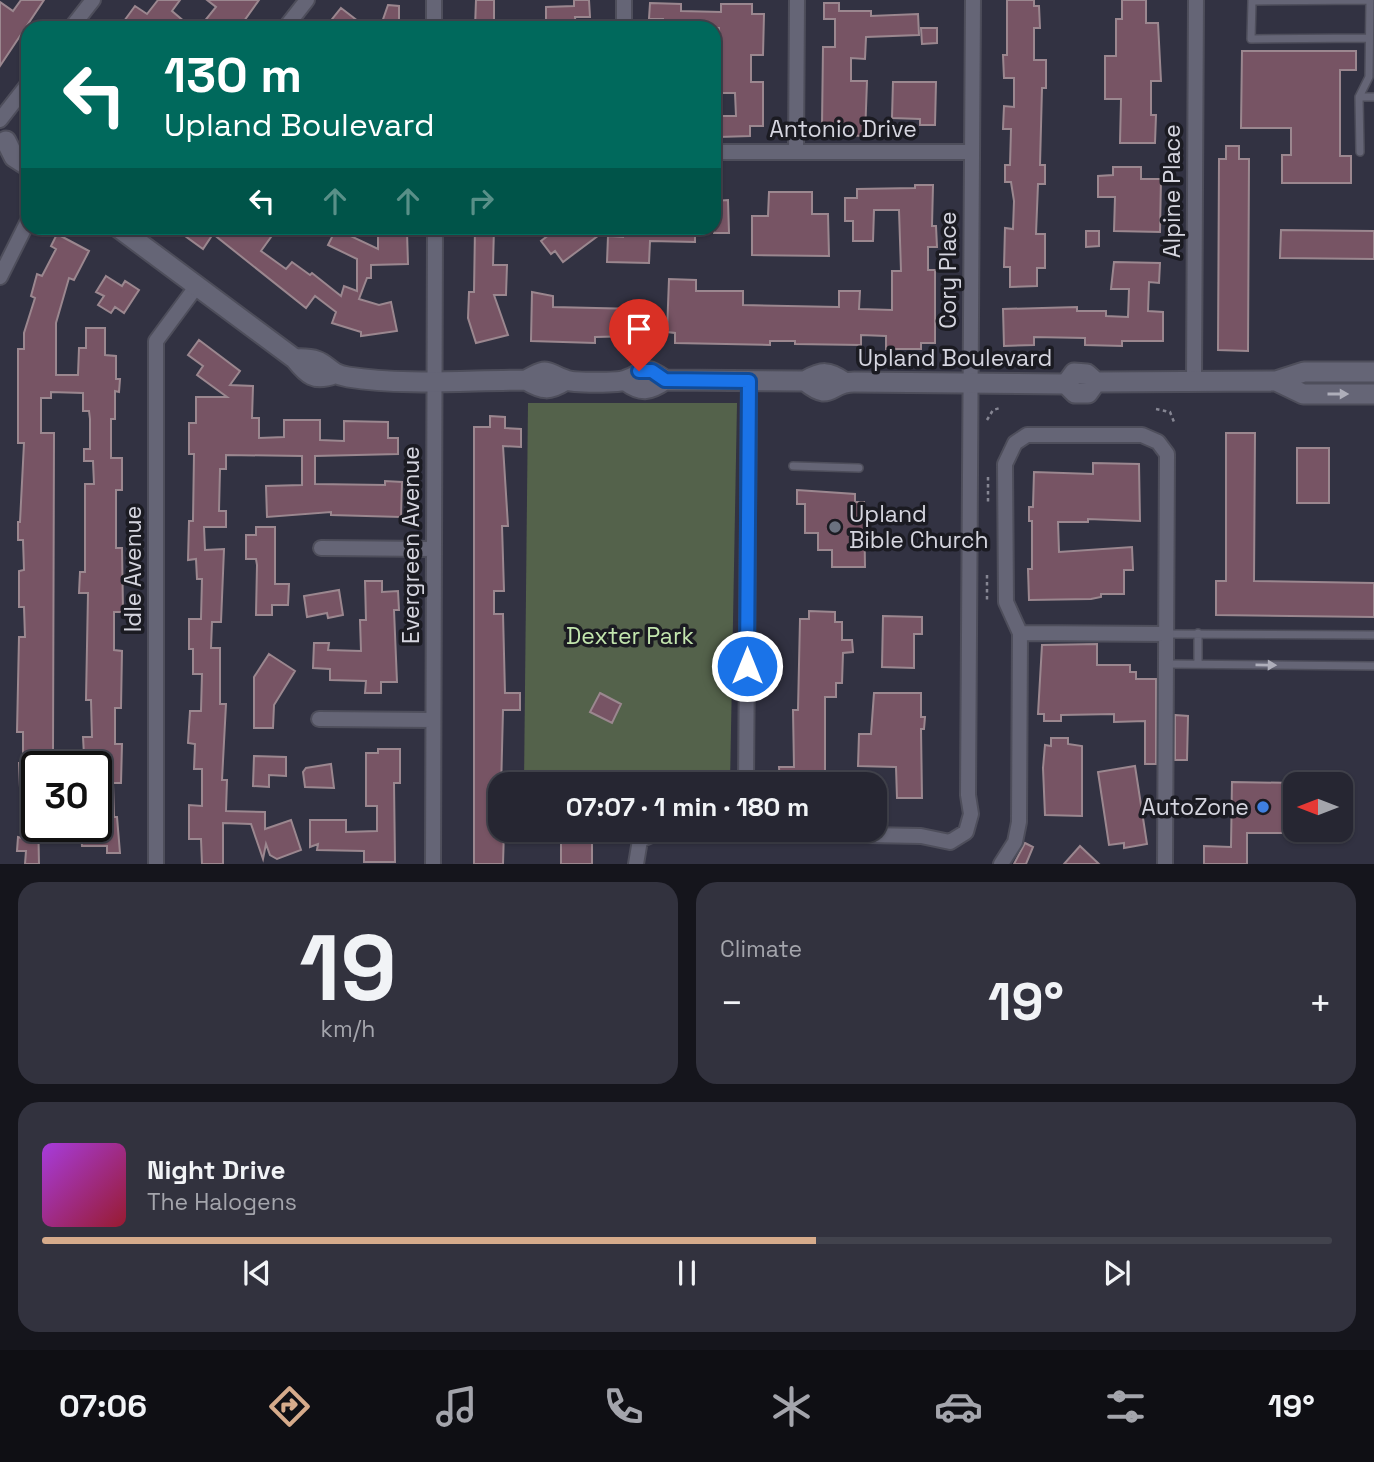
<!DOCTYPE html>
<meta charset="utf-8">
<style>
body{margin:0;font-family:"Space Grotesk",sans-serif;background:#32323e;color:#f1f3f6;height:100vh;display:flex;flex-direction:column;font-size:26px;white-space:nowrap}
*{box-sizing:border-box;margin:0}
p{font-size:23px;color:#a4a5ac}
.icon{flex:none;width:38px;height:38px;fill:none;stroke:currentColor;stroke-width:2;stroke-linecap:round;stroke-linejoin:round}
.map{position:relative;height:864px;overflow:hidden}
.panel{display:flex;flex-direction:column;gap:18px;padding:18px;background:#15151c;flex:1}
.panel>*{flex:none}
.guide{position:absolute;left:21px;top:21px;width:700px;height:214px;border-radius:21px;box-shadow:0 2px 5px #0004,0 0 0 2px #42434d;background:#00695c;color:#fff;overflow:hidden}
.needle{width:46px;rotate:270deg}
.buttons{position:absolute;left:1283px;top:772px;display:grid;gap:14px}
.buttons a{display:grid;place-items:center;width:70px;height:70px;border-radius:14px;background:#262632;box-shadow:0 2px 5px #0004,0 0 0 2px #42434d;font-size:35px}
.speed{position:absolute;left:21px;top:751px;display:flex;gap:14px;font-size:35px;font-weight:700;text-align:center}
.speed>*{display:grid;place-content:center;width:91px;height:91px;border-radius:50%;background:#262632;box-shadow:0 2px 5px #0004,0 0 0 2px #42434d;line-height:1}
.speed .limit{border:4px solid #111;border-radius:10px;background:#fff;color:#111}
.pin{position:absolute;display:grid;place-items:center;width:60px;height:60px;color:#fff;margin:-72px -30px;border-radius:50% 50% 50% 0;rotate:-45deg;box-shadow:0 0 7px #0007}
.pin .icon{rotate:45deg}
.me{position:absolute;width:77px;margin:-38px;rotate:0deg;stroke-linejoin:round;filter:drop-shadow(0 0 5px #0008)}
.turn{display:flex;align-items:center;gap:24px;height:147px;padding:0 28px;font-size:32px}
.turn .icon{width:91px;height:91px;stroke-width:2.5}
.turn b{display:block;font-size:49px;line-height:60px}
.lanes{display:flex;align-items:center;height:66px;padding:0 28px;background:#0003;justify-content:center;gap:35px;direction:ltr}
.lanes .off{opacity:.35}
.big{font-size:52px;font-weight:800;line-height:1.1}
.panel .card{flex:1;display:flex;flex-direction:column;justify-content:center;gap:10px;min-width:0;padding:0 24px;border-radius:21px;background:#32323e}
.panel .dial{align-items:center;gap:0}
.dial b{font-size:91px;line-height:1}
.song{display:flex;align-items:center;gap:21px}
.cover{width:84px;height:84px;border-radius:10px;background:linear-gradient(135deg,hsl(280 70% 55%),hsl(350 70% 35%))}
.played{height:7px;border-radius:4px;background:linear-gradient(90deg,#d6ab8b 60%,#42434d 60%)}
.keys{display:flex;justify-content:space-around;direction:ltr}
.heat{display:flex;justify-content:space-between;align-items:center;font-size:38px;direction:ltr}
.panel .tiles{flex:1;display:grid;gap:18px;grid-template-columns:1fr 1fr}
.card:last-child{grid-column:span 2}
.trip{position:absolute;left:488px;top:772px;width:399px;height:70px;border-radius:21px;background:#262632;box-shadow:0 2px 5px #0004,0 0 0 2px #42434d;font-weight:800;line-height:70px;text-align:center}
.tab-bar{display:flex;height:112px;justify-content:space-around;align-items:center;background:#0f0f14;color:#a4a5ac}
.tab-bar .icon{width:49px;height:49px}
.tab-bar .current{color:#d6ab8b}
.tab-bar b{font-size:32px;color:#f1f3f6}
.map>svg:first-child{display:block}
</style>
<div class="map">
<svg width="1374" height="864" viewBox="0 0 1374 864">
<rect width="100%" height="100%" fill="#323242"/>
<!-- green -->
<path fill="#54624b" d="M528,403H737L730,784H524Z"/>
<!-- building -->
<path fill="#775464" stroke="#9b878f" stroke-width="2" d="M21,0H44L0,66V2L13,11Z
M158,0H180L172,11L192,28H119L135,6L147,14Z
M207,0H259L239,28H199L216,7Z
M476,0H494V28H475Z
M574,0H589L590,17H575L576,27H546V7L574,6Z
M1007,0H1034V6H1039L1040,28H1034V60H1046V88H1042L1040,165H1045V184H1038L1036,234H1045V268H1037V286L1010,287V267H1004L1005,228L1013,229L1014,201L1011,182H1005V165H1010L1011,129H1003L1004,106L1014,107V78H1004L1003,55H1007Z
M1122,0H1146V23H1158L1161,81H1151V115H1156L1155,143H1120L1121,99H1105V56H1116V19H1122Z
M650,3L681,4V11L721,12V4H752V14H764L763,55H751V82H763V126H750V136L719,137V116H736L735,93H721L719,28H663V19H649Z
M824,3H839V11H871V16L918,14L919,35L866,37L865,59L851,58V81H867L865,136L834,135L835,126H822L823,47H835V19H824Z
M388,5L399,6V28H380Z
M341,8L367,28H325Z
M921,28H937V43L922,44Z
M1242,51H1356V70H1340V156H1351V183H1282V155H1291V128H1241Z
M893,82H936L935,125H920V119L892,118Z
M1226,146H1239V159H1249L1248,351L1218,350L1219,159H1226Z
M1113,167H1141V179H1161L1160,232L1114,231L1115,197H1098V176L1113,175Z
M915,185H933L932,226H936L937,247H928V270H935V343H921V349H886V336L861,335V345L795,344V341H770V345L675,343V333L667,332L669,279L696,280V291H743V305L839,307V291H860L859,309L892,310V271H901L899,210H874L873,241H853V221H845V198H857V189L915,188Z
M769,192H812V214H828L829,256L752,255V216H768Z
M728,200L729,233H714V201Z
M174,228H258L271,237L261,251L286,269L292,262L310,275L312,273L341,296L344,286L357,291V259L328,245L336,229L378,249V233L407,232L408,264L371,265V278H367L359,299L379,305L391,302L397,331L361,336V332L332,323L336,312L315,296L306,308L213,234L203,249Z
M475,228H494L493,265H507L506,295H494L508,335L476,343L468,318L469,292H474Z
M558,228H593L599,235L563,262L555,251L551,254L541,241Z
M623,228H695V242L650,241L649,263L607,262L608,236L623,237Z
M1281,230L1374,231V259L1280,258Z
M1086,231H1099V246L1086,247Z
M57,234L89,251L74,280L69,278L56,323V375H78L79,348H86V328H105V355L116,356V379H120L119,392L115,391V419H111V458H122V490H116V548H122L123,612H114V650L122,651L121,708H115V744H122L121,783H113L114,817H117L120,853H107V846H82L81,826H96V755H84L83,737H92L91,700H86L88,593H79L80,572H85V484H94L93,461H84V449H90V419L89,411H83V393L51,392V398H41V433H54L53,754H40V766H37L39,864H25L26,851H17L18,837L22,838L19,763H23V732H17L19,637H25L24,607H19V571L24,570L23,540H18V522H20L24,443H18V349H24V333L35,298L31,296L37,274L42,276L56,249L51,246Z
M1114,262L1160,263L1159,283L1149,282L1148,311L1163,312V341H1122V346L1085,345V338L1034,337V345L1004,346L1003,309L1077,307V311H1106V316L1128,317L1129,289H1111Z
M106,276L122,286L125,281L139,290L124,313L115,307L111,313L98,305L104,296L96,292Z
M532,292L553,296V307L638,309V336L595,337V343L531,341Z
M199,340L240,371L230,385L253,386L252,418H259V438L284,437V420H320V440L344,441V421L388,422V438H398V454L315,456V484L385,485V481L402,482L401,517L331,515V512L267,517L266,486L302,485V456L226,455V469H220L219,511H226V527H204L205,550L224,549L221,622H212L211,648H220V704H226L222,780H227L226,811L265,812V829L291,820L301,850L277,859L270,855L266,844L263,859L251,824L223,823V864H202L201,839H189V805L202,806V769H194L195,744L188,743L190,711H201L202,674H193V649H189V619H201L202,579H197L196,559L188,560L189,521H193L194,454H189V423H196V397H227L197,375L203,366L188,355Z
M490,416L505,417V428L521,429V447L503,446L508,526H502L504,591H494V614H503L505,693H520V710H503L500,830H504L503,864H474V427H490Z
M1226,433H1255L1254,581L1374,583V617L1216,615V581H1226Z
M1297,448H1329V503H1297Z
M1093,463L1139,464L1140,521L1088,519V522H1058L1059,552L1132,547L1133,570H1124V594H1101V597L1091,599L1029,600L1028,569H1032V521H1029V507H1033L1034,472L1093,474Z
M797,490L855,494V502H864L865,567H832V550H818V533H805V504H797Z
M256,527H275V584H289L288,605H272V615H256L257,565L256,559H246V535H256Z
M365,581H382V592L398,591L399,610H394L397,682H381V693H365L366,681L330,680V669L313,668L314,643H329L328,650L361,651L360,620H366Z
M339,590L343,615L328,618L327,613L307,617L304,596Z
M809,611L835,612V622H842V640H852L853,652L843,653L842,683H836V697H825V784H780L779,767H794L793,710H798L800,619H809Z
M883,616L922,617V634H914V668L882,667Z
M1097,644V665H1130V672H1136V679H1156V764H1145V721L1114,722V714L1061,715V721H1044V714H1038L1042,645Z
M269,654L295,671L274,705L273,728H254V677Z
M600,693L621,704L612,723L590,712Z
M874,693H921V717H925L924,729H921L922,798H897L896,767L858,766L859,734H871Z
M1175,715L1188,716L1187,760H1175Z
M1051,738H1068V744L1082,746V816L1045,815L1043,768L1045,745L1051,746Z
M378,749H400V783H394L395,862H364V851L317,850L318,844L310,847V820H346V832L377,831V806H366V753H378Z
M254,756L286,757V776L269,775V787L253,786Z
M331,764L334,788L305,787L303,772L306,768Z
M1135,766L1147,844L1124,848V843L1109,845L1098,772Z
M1232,782L1295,783V833H1247V864H1204V846L1231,847Z
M561,836H592V864H561Z
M1025,843L1033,847L1026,864H1014Z
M1080,846L1099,864H1064Z"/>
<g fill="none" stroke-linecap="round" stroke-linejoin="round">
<defs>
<path id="lane" d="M1369,0L1252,1L1251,39L1369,38
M1359,97H1374
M1360,152L1359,97L1369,77L1370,0
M793,466L859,468
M1167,634L1374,635
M1166,664L1374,666
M1198,664V633"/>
<path id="street" d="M434,0V28
M71,28L93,0
M285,28L307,0
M624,28V0
M0,120L28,84
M796,151L797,0
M714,152H972
M0,277L28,221
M1194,381L1196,0
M321,548L433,549
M1020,633L1167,634
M319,719L433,720
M746,784L749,381
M156,864V341L196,287
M433,864L435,228
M636,864L640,840L660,831L921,836L950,842L966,832L971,814L968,795L973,0
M1001,864L1015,842L1019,822L1020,633L1006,602L1005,464L1015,443L1027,435H1142L1158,442L1167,454L1165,864"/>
<path id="secondary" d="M6,141L14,157L28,166
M119,228L295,359C308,375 314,381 334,374
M295,359C331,357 322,373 348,377C406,386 468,380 526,380C551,366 544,373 566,380C573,383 619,383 626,380C647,373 641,364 665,380L805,381C822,371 829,371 844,382
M526,380C543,390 549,391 566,380
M626,381C641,392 649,391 665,380
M805,381C832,403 828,382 854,382L1066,384L1075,393H1088L1096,382
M1276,381L1303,394H1374
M1066,384L1074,373L1087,374L1096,382L1276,381L1304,372H1374"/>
</defs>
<!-- lane casing -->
<use href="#lane" stroke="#4e4e5b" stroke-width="10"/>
<!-- street casing -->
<use href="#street" stroke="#4e4e5b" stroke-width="18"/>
<!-- secondary casing -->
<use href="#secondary" stroke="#4e4e5b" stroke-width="23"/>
<!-- path -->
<path stroke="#868693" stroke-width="2.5" stroke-dasharray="3.5 3.5" stroke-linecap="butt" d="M1156,409L1170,412L1174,422
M987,420L993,410L1000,408
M988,477V502
M987,575V600"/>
<!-- lane -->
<use href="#lane" stroke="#656576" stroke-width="7"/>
<!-- street -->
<use href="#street" stroke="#656576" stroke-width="14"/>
<!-- secondary -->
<use href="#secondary" stroke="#656576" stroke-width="19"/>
</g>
<!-- one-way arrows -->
<defs><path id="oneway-solid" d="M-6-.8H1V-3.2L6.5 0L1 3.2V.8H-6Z" transform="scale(1.75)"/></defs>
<g fill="#aeaeba">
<use href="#oneway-solid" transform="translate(1338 394)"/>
<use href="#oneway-solid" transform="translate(1266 665) rotate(1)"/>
</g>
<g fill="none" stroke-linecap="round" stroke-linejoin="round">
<defs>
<path id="route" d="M639,371H652L665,380L749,381L747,666"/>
</defs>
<!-- route casing -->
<use href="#route" stroke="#114b97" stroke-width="18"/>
<!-- route -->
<use href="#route" stroke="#1a73e8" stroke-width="12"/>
</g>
<!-- markers -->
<circle fill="#6b7280" stroke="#1b1b22" stroke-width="2.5" cx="835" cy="527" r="7"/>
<circle fill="#3f7fe0" stroke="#1b1b22" stroke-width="2.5" cx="1263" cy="807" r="7"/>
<g text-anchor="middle" stroke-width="7" stroke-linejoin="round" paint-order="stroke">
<!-- street labels -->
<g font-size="23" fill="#d5d5df" stroke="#1b1b22">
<text x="843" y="137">Antonio Drive</text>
<text transform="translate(1172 191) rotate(-90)" y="8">Alpine Place</text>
<text transform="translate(948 270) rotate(-90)" y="8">Cory Place</text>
<text x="955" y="366">Upland Boulevard</text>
<text transform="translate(411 545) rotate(-90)" y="8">Evergreen Avenue</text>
<text transform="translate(133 569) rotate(-90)" y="8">Idle Avenue</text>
</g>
<!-- poi labels -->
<g font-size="23" fill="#d5d5df" stroke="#1b1b22" text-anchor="start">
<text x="849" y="522">Upland<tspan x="849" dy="26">Bible Church</tspan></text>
<text x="1249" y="815" text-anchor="end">AutoZone</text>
</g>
<!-- park labels -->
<g font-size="23" fill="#c3e6ae" stroke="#1b1b22">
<text x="630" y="644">Dexter Park</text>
</g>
</g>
</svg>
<div class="buttons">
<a><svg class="needle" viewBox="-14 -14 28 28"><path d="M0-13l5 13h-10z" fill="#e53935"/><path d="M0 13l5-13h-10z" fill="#a4a5ac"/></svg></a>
</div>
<div class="speed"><div class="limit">30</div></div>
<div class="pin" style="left:639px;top:371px;background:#d93025"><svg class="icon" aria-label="arrive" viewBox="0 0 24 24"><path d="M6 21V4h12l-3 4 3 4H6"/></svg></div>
<svg class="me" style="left:747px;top:666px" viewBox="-20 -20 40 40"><circle r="17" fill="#1a73e8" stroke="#fff" stroke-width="3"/><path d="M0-11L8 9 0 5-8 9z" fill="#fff"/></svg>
<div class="trip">07:07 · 1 min · 180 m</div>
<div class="guide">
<div class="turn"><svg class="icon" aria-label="left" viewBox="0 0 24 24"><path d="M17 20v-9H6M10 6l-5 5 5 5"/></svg><div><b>130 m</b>Upland Boulevard</div></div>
<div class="lanes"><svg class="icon" aria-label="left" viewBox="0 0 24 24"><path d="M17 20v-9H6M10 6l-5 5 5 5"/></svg><svg class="icon off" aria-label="ahead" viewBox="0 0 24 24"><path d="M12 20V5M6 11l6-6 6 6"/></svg><svg class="icon off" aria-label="ahead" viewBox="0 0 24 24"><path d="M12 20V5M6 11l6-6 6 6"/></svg><svg class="icon off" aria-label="right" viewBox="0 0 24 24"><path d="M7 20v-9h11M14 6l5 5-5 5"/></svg></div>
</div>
</div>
<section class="panel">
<div class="tiles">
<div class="card dial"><b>19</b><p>km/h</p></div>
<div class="card"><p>Climate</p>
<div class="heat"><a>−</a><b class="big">19°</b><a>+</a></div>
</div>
<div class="card">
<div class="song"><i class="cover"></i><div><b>Night Drive</b><p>The Halogens</p></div></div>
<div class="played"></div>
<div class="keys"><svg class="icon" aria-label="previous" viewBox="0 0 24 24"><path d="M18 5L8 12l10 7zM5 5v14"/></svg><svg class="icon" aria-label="pause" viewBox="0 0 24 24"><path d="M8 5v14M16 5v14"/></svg><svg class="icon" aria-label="next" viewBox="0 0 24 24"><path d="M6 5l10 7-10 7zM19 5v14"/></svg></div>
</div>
</div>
</section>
<nav class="tab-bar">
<b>07:06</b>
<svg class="icon current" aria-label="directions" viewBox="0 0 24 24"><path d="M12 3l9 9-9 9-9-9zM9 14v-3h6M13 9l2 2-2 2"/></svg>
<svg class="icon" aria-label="music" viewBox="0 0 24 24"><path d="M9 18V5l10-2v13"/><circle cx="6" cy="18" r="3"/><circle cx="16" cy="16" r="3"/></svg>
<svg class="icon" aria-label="phone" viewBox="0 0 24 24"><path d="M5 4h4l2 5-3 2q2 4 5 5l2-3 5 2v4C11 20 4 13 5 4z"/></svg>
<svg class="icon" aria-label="climate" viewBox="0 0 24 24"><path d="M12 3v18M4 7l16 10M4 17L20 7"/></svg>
<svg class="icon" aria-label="car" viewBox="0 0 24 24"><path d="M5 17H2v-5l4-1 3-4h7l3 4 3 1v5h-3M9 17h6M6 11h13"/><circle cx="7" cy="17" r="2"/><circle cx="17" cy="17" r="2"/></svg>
<svg class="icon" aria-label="filters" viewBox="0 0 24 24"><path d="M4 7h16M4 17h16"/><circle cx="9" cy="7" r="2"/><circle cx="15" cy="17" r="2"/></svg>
<b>19°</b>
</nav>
